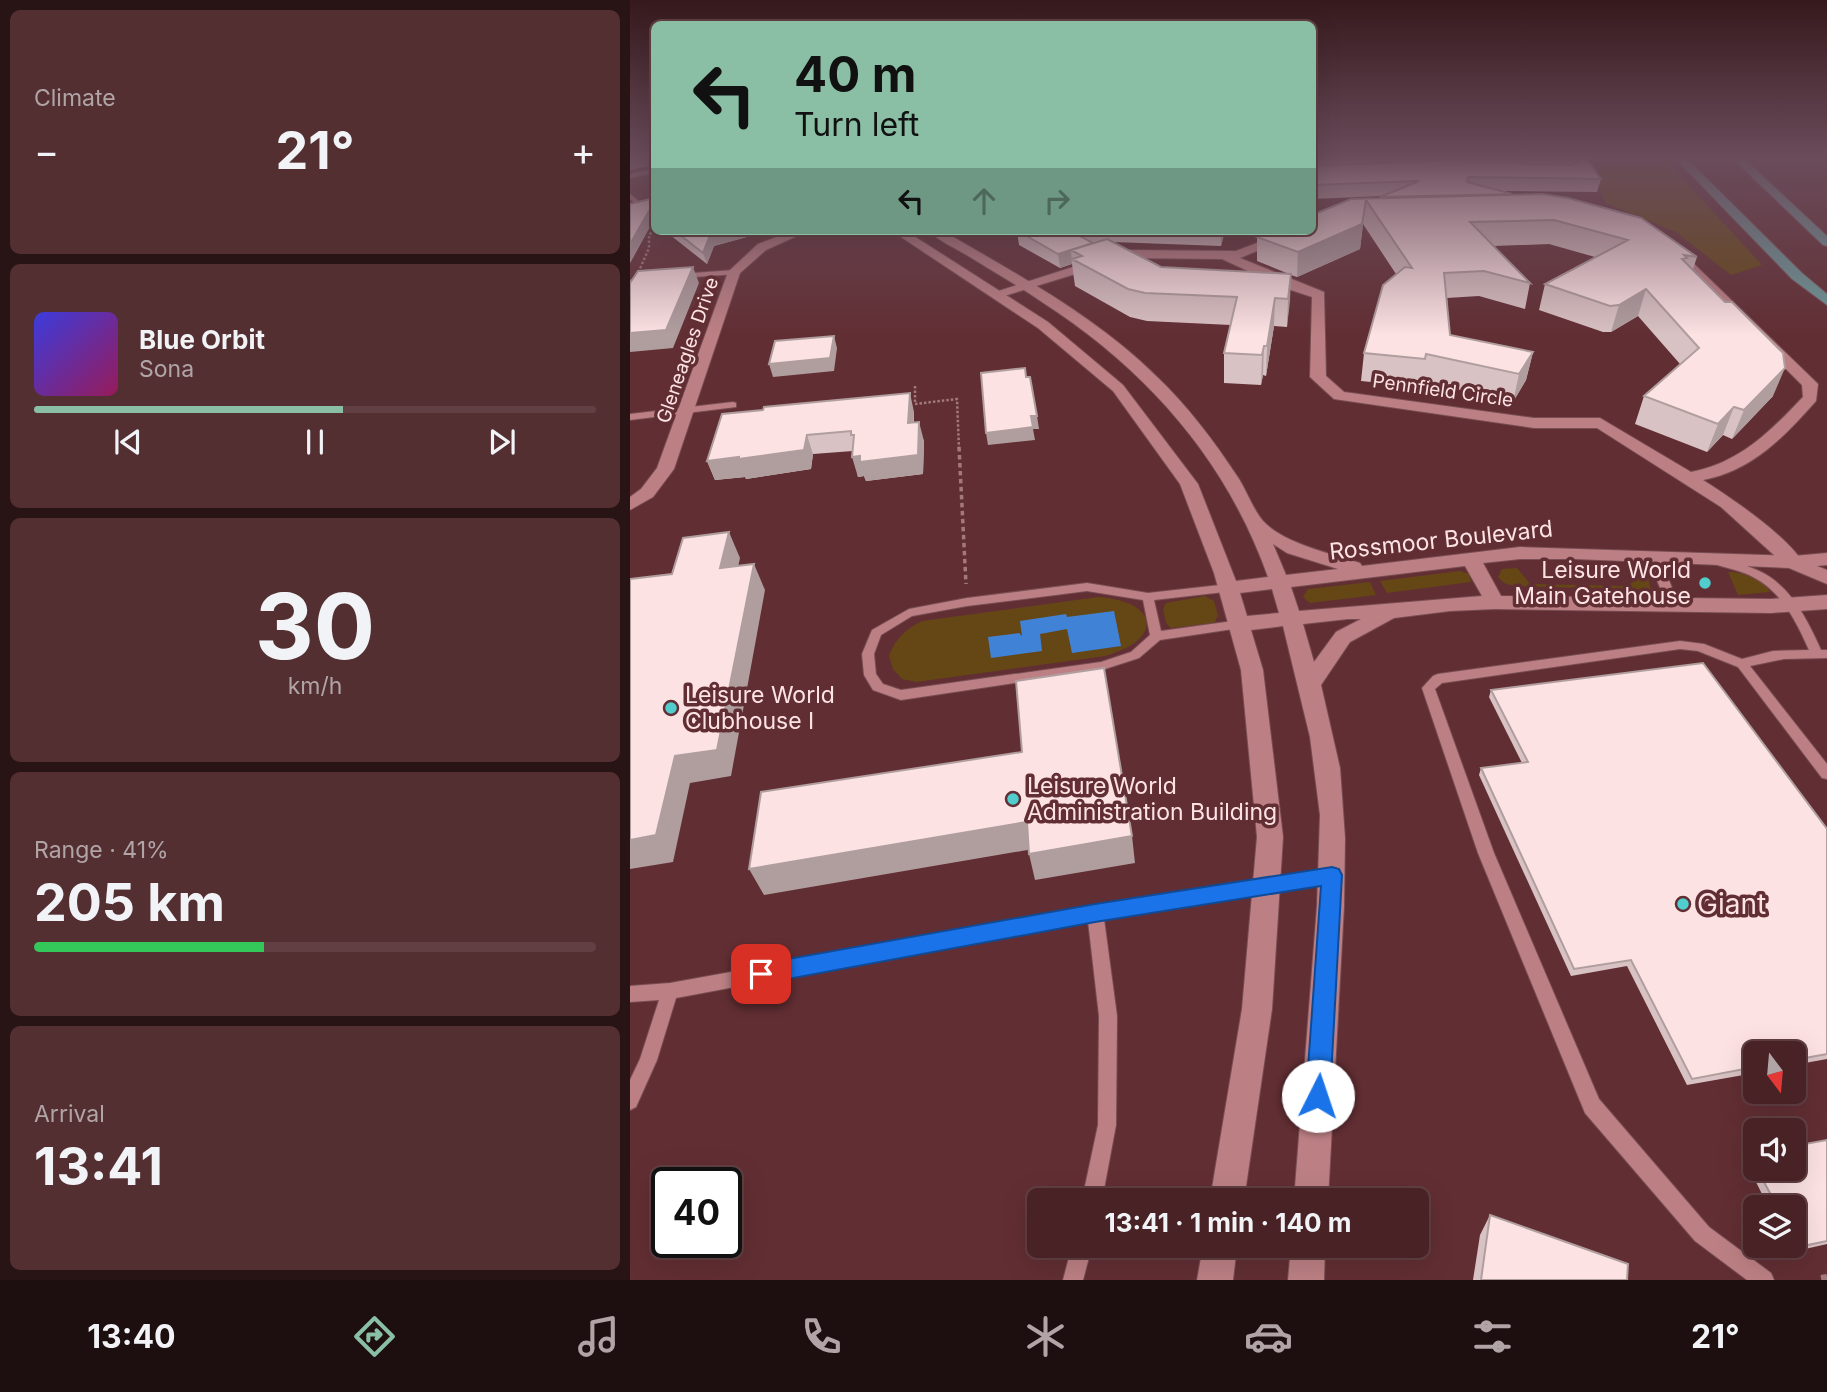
<!DOCTYPE html>
<meta charset="utf-8">
<style>
body{margin:0;font-family:Inter,sans-serif;background:#532f32;color:#f1f3f6;height:100vh;display:flex;flex-direction:column;font-size:26px;white-space:nowrap}
*{box-sizing:border-box;margin:0}
p{font-size:23px;color:#b1a4a7}
.icon{flex:none;width:38px;height:38px;fill:none;stroke:currentColor;stroke-width:2;stroke-linecap:round;stroke-linejoin:round}
.map{position:relative;flex:1;overflow:hidden}
.side{display:flex;flex-direction:column;gap:10px;padding:10px;background:#281315;width:630px}
.side>*{flex:none}
.hud{position:absolute;left:21px;top:21px;width:665px;height:214px;border-radius:10px;box-shadow:0 7px 28px #0002,0 0 0 2px #613f43;background:#8abfa5;color:#111;overflow:hidden}
.needle{width:46px;rotate:164deg}
.tools{position:absolute;left:1113px;top:1041px;display:grid;gap:14px}
.tools a{display:grid;place-items:center;width:63px;height:63px;border-radius:10px;background:#492226;box-shadow:0 7px 28px #0002,0 0 0 2px #613f43;font-size:35px}
.speed{position:absolute;left:21px;top:1167px;display:flex;gap:14px;font-size:35px;font-weight:700;text-align:center}
.speed>*{display:grid;place-content:center;width:91px;height:91px;border-radius:50%;background:#492226;box-shadow:0 7px 28px #0002,0 0 0 2px #613f43;line-height:1}
.speed .limit{border:4px solid #111;border-radius:10px;background:#fff;color:#111}
.pin{position:absolute;display:grid;place-items:center;width:60px;height:60px;color:#fff;margin:-30px;border-radius:14px;box-shadow:0 4px 10px #0006}
.me{position:absolute;width:77px;margin:-38px;rotate:4deg;stroke-linejoin:round;filter:drop-shadow(0 0 5px #0008)}
.turn{display:flex;align-items:center;gap:24px;height:147px;padding:0 28px;font-size:32px}
.turn .icon{width:91px;height:91px;stroke-width:2.5}
.turn b{display:block;font-size:49px;line-height:60px}
.lanes{display:flex;align-items:center;height:66px;padding:0 28px;background:#0003;justify-content:center;gap:35px;direction:ltr}
.lanes .off{opacity:.35}
.big{font-size:52px;font-weight:700;line-height:1.1}
.side .tile{flex:1;display:flex;flex-direction:column;justify-content:center;gap:10px;min-width:0;padding:0 24px;border-radius:10px;background:#532f32}
.side .dial{align-items:center;gap:0}
.dial b{font-size:91px;line-height:1}
.song{display:flex;align-items:center;gap:21px}
.cover{width:84px;height:84px;border-radius:10px;background:linear-gradient(135deg,hsl(240 70% 55%),hsl(330 70% 35%))}
.played{height:7px;border-radius:4px;background:linear-gradient(90deg,#8abfa5 55%,#613f43 55%)}
.keys{display:flex;justify-content:space-around;direction:ltr}
.heat{display:flex;justify-content:space-between;align-items:center;font-size:38px;direction:ltr}
.charge{height:10px;border-radius:5px;background:linear-gradient(90deg,#34c759 41%,#613f43 0)}
.trip{position:absolute;left:397px;top:1188px;width:402px;height:70px;border-radius:10px;background:#492226;box-shadow:0 7px 28px #0002,0 0 0 2px #613f43;font-weight:700;line-height:70px;text-align:center}
.menu{display:flex;height:112px;justify-content:space-around;align-items:center;background:#1d0e0f;color:#b1a4a7}
.menu .icon{width:49px;height:49px}
.menu .selected{color:#8abfa5}
.menu b{font-size:32px;color:#f1f3f6}
main{display:flex;flex:1;min-height:0}
.map>svg:first-child{display:block}
</style>
<main>
<section class="side">
<div class="tile"><p>Climate</p>
<div class="heat"><a>−</a><b class="big">21°</b><a>+</a></div>
</div>
<div class="tile">
<div class="song"><i class="cover"></i><div><b>Blue Orbit</b><p>Sona</p></div></div>
<div class="played"></div>
<div class="keys"><svg class="icon" aria-label="previous" viewBox="0 0 24 24"><path d="M18 5L8 12l10 7zM5 5v14"/></svg><svg class="icon" aria-label="pause" viewBox="0 0 24 24"><path d="M8 5v14M16 5v14"/></svg><svg class="icon" aria-label="next" viewBox="0 0 24 24"><path d="M6 5l10 7-10 7zM19 5v14"/></svg></div>
</div>
<div class="tile dial"><b>30</b><p>km/h</p></div>
<div class="tile"><p>Range · 41%</p><b class="big">205 km</b><div class="charge"></div></div>
<div class="tile"><p>Arrival</p><b class="big">13:41</b></div>
</section>
<div class="map">
<svg width="1197" height="1280" viewBox="0 0 1197 1280">
<rect width="100%" height="100%" fill="#612e33"/>
<!-- green -->
<path fill="#654716" d="M953,156H1032L1132,265L1101,275L1046,232L976,203Z
M887,568L900,584L996,586L1017,574L1021,590L884,586L874,583L868,577L872,569Z
M830,571L839,574L841,582L757,593L750,581Z
M1098,572C1113,572 1133,578 1140,592L1108,595Z
M740,582L746,595L680,603L673,597L678,589Z
M575,596L584,601L588,616L584,623L541,628L536,623L533,609L536,603Z
M468,597C529,601 534,640 475,656L286,682L272,679L263,669L259,656C266,638 275,630 292,621Z"/>
<!-- water -->
<path fill="#4083d6" d="M484,611L491,646L442,653L437,629L410,634L412,651L361,658L358,637L389,633L392,636L390,621L436,614L437,617Z"/>
<g fill="none" stroke-linecap="round" stroke-linejoin="round">
<defs>
<path id="service" d="M24,169V173L0,178V174Z
M0,194L12,204L24,201V205L9,207L0,199Z
M104,270L108,272L107,274L49,278L45,276L49,274Z
M103,402L106,403V407L0,420V414Z
M1023,554L1029,557L1049,604L1047,607L1043,608L1037,604L1017,557Z
M1085,558C1099,561 1114,564 1127,570C1160,584 1177,619 1191,650H1197V658L1154,659L1120,666L1197,764V779L1192,778L1108,667L1068,651L1050,649L812,683L805,689L864,853L969,1099L1079,1227L1141,1273L1144,1280H1117L1065,1241L955,1113L848,853L792,688L803,676L808,674L1050,641L1074,644L1112,659L1143,651L1179,650C1166,621 1152,592 1123,577C1110,570 1095,568 1081,563L1079,561Z
M457,583L518,593L599,584L605,588L603,591L524,600L531,631L610,620L616,624L610,628L530,640L509,658L472,670L271,700L243,690L234,675L232,654L242,630L279,609L337,598ZM457,591L513,600L520,635L501,652L471,662L271,690L253,684L246,674L244,654L251,635L282,616L337,606Z
M701,868L706,870L709,875L706,880L701,882L474,919L487,1016L486,1125L472,1200H452L468,1125L469,1016L458,921L46,998L27,1060L6,1107L0,1110V1080L10,1059L29,1000L0,1002V986L40,983L465,906Z
M442,1246H462L453,1280H433Z"/>
<path id="minor" d="M658,231H675L610,258L694,292L696,376L714,392L904,418H970L1061,472C1109,463 1140,432 1173,397L1172,385L1053,266L1059,262L1063,263L1188,384L1186,401C1154,437 1122,471 1073,480C1104,500 1152,532 1173,562L1170,566H1156L1091,507L967,428H904L704,399L680,377L682,297L655,288L592,259L497,258L371,297L366,298L359,294L496,250L606,251Z"/>
<path id="tertiary" d="M162,231H178L136,250L110,273L44,469L23,497L0,510V497L11,489L27,468L98,272L128,244Z
M262,231H276L418,322L493,385L568,484L606,581L638,577C596,459 516,369 412,302C387,285 361,270 335,254C323,247 309,241 299,231H313C386,274 464,315 525,375C558,406 584,441 609,479C617,492 623,509 633,521C653,543 702,554 730,563L732,566L890,547L1163,556L1197,553V565L1187,566L1197,570V584L1159,568L945,559H890L853,563L871,596L1141,599L1197,595V609L1141,613L865,609L820,611L764,618L720,642L691,685L710,768L715,838L714,906L698,1200H664L687,906L690,815L680,737L653,626L621,630L633,670L653,837L642,1009L614,1200H580L612,1009L627,837L611,670L584,573L550,484L483,391L408,328ZM643,544L657,553L708,569L656,575ZM835,566L852,596L669,611L661,587ZM642,589L649,613L617,616L610,593ZM718,619H731L706,632L684,662L673,624Z
M573,1246H607L603,1280H567Z
M661,1246H695L694,1280H658Z"/>
<path id="primary" d="M1043,156H1054L1172,273L1197,294V305L1162,279Z
M1100,156H1111L1197,236V246L1193,245Z"/>
</defs>
<!-- service casing -->
<use href="#service" stroke="#784d53" stroke-width="2"/>
<!-- minor casing -->
<use href="#minor" stroke="#784d53" stroke-width="2"/>
<!-- tertiary casing -->
<use href="#tertiary" stroke="#784d53" stroke-width="2"/>
<!-- primary casing -->
<use href="#primary" stroke="#784d53" stroke-width="2"/>
<!-- path-far2 -->
<path stroke="#a2797c" stroke-width="2.5" stroke-dasharray="2.5 2" stroke-linecap="butt" d="M0,281L5,280L19,248V235L24,230
M285,386V404L327,399L329,449"/>
<!-- path-far1 -->
<path stroke="#a2797c" stroke-width="3.5" stroke-dasharray="4.5 3.5" stroke-linecap="butt" d="M329,447L336,584"/>
<!-- path -->
<path stroke="#a2797c" stroke-width="6" stroke-dasharray="8 5" stroke-linecap="butt" d="M1191,1278L1197,1277"/>
<!-- service -->
<use href="#service" fill="#bc8084" fill-rule="evenodd"/>
<!-- minor -->
<use href="#minor" fill="#bc8084" fill-rule="evenodd"/>
<!-- tertiary -->
<use href="#tertiary" fill="#bc8084" fill-rule="evenodd"/>
<!-- primary -->
<use href="#primary" fill="#6c9798" fill-rule="evenodd"/>
</g>
<!-- wall -->
<path fill="#d9c2c3" d="M682,156H855L854,158L869,159L868,156H960L959,162L971,179L967,192L871,191L1067,257L1063,269L1143,396L1102,439L1093,435L1077,452L1005,424L1014,396L1050,364L1008,316L981,332H973L909,310L915,284L965,257L919,244L863,246L900,283L895,309L849,296L817,298L820,335L903,352L896,380L883,402L792,381L791,387L731,381L734,353L766,274L733,224L730,249L667,277L661,275L657,327L644,326L636,376L633,375L631,385L594,383V353L601,325L517,321L500,317L445,286L442,264L430,268L389,245L387,231H595L591,246L483,242L531,267L659,274L627,261V237L682,215L750,198V197L753,196L682,199Z
M24,198V222L23,221L0,263Z
M35,231H139L84,246L77,264Z
M284,412V423L294,441L293,474L236,481L234,476L228,477L223,451L183,454L181,469L116,479L115,477L85,480L77,461L92,414Z
M861,690L1197,829V1059L1164,1065V1054H1125V1073L1057,1085L997,966L941,976L849,775L851,768L892,763L859,697Z
M1197,1140V1244L1162,1252L1159,1246H1164V1208H1139L1115,1160L1120,1155L1125,1154V1169H1164Z
M860,1215L997,1280H843L850,1235Z"/>
<!-- shaded-wall -->
<path fill="#b09e9f" d="M16,156H24V165L0,170V160Z
M736,200L730,249L667,277L668,252Z
M19,211L23,221L0,263V244Z
M95,231H139L84,246L77,264L73,253L80,235Z
M591,231H595L591,246Z
M463,243L441,250L442,264L430,268L428,254Z
M63,267L69,283L43,348L0,352V333Z
M661,274L660,301L657,327L658,299Z
M1016,289L1008,316L981,332L989,305Z
M645,298L644,326L636,376L637,346Z
M204,336L207,348L204,371L143,377L139,364Z
M634,346L633,375L631,385L632,355Z
M903,352L896,380L883,402L889,374Z
M1155,368L1143,396L1102,439L1114,410Z
M280,393L284,412L283,442L278,423Z
M1104,407L1093,435L1077,452L1088,424Z
M401,416H407L409,429H403L405,440L358,445L356,433Z
M289,422L294,441L293,474L236,481L234,476L228,477L222,457L230,456Z
M177,435L183,454L181,469L116,479L115,477L85,480L77,461L109,457Z
M99,532L110,558L102,595L90,568Z
M124,564L135,590L101,776L60,783L43,862L0,869V840L45,756Z
M397,822L403,849L134,895L119,869Z
M502,836L505,863L405,880L399,854Z"/>
<!-- building -->
<path fill="#fce2e3" stroke="#b09e9f" stroke-width="2" d="M0,156H16L0,160Z
M946,156H955L971,179L838,177L837,182L882,194L750,197L789,181L682,185V166L865,158L896,164L943,165L950,160Z
M912,194L938,198L1011,218L1067,257L1054,255L1057,258L1052,259L1095,302H1102L1153,353L1155,368L1114,410L1104,407L1088,424L1014,396L1069,348L1016,289L989,305L980,306L915,284L998,240L924,220L840,222L900,283L854,271L814,273L820,335L903,352L889,374L796,354L795,359L734,353L753,285L775,267L782,268L736,200L732,224L668,252L627,237L641,231H682V215L721,199Z
M24,198V215L19,211L0,244V204Z
M45,231H95L80,235L73,253Z
M388,231H441L463,243L428,254Z
M477,239L531,267L661,274L658,299L645,298L637,346H634L632,355L594,353L607,297L515,293L498,289L442,259L452,256L441,250Z
M63,267L36,330L0,333V283L8,271Z
M204,336L200,358L139,364L145,341Z
M395,368L396,377H400L407,416H401L403,427L356,433L351,373Z
M280,393L278,423L289,422L288,455L230,462V456L222,457L224,435H221V431L177,435L174,450L109,459V457L77,461L92,414L133,410L134,407Z
M99,532L90,568L124,564L87,750L45,756L26,835L0,840V579L42,574L53,538Z
M1073,663L1197,829V1054L1164,1060V1054H1125V1067L1062,1079L1001,960L944,969L851,768L898,762L861,690Z
M474,668L502,836L399,854L397,822L119,869L131,792L392,752L386,681Z
M1197,1140V1241L1168,1247L1164,1238V1208H1148L1127,1169H1164V1146Z
M1125,1154V1165L1120,1155Z
M860,1215L998,1264L997,1280H851Z"/>
<!-- sky -->
<linearGradient id="sky" x2="0" y2="1"><stop stop-color="#35191c"/><stop offset="0.47" stop-color="#6a4c5b"/><stop offset="1" stop-color="#6a4c5b" stop-opacity="0"/></linearGradient>
<rect width="1197" height="335" fill="url(#sky)"/>
<!-- route -->
<path fill="#1a73e8" stroke="#114b97" stroke-width="2" d="M702,867L709,869L712,875L700,1096L696,1104L688,1108L680,1104L676,1096L691,886L465,922L131,984L123,981L120,974L123,967L131,964L465,904Z"/>
<!-- markers -->
<g fill="#52cdcd" stroke="#612e33" stroke-width="2.5">
<circle cx="1075" cy="583" r="7"/>
<circle cx="41" cy="708" r="7"/>
<circle cx="383" cy="799" r="7"/>
<circle cx="1053" cy="904" r="7"/>
</g>
<g text-anchor="middle" stroke-width="7" stroke-linejoin="round" paint-order="stroke">
<!-- far-street labels -->
<g font-size="19" fill="#fee3e4" stroke="#612e33">
<text transform="translate(57 350) rotate(-71)" y="7">Gleneagles Drive</text>
<text transform="translate(813 390) rotate(8)" y="7">Pennfield Circle</text>
</g>
<!-- street labels -->
<g font-size="23" fill="#fee3e4" stroke="#612e33">
<text transform="translate(811 540) rotate(-6)" y="8">Rossmoor Boulevard</text>
</g>
<!-- poi labels -->
<g font-size="23" fill="#fee3e4" stroke="#612e33" text-anchor="start">
<text x="1061" y="578" text-anchor="end">Leisure World<tspan x="1061" dy="26">Main Gatehouse</tspan></text>
<text x="55" y="703">Leisure World<tspan x="55" dy="26">Clubhouse I</tspan></text>
<text x="397" y="794">Leisure World<tspan x="397" dy="26">Administration Building</tspan></text>
</g>
<!-- near-poi labels -->
<g font-size="28" fill="#fee3e4" stroke="#612e33" text-anchor="start">
<text x="1067" y="914">Giant</text>
</g>
</g>
</svg>
<div class="tools">
<a><svg class="needle" viewBox="-14 -14 28 28"><path d="M0-13l5 13h-10z" fill="#e53935"/><path d="M0 13l5-13h-10z" fill="#b1a4a7"/></svg></a>
<a><svg class="icon" aria-label="sound" viewBox="0 0 24 24"><path d="M4 9h4l5-4v14l-5-4H4zM17 9q2 3 0 6"/></svg></a>
<a><svg class="icon" aria-label="layers" viewBox="0 0 24 24"><path d="M12 4l9 5-9 5-9-5zM3 14l9 5 9-5"/></svg></a>
</div>
<div class="speed"><div class="limit">40</div></div>
<div class="pin" style="left:131px;top:974px;background:#d93025"><svg class="icon" aria-label="arrive" viewBox="0 0 24 24"><path d="M6 21V4h12l-3 4 3 4H6"/></svg></div>
<svg class="me" style="left:688px;top:1096px" viewBox="-20 -20 40 40"><circle r="19" fill="#fff"/><path d="M0-13L10 11 0 6-10 11z" fill="#1a73e8"/></svg>
<div class="trip">13:41 · 1 min · 140 m</div>
<div class="hud">
<div class="turn"><svg class="icon" aria-label="left" viewBox="0 0 24 24"><path d="M17 20v-9H6M10 6l-5 5 5 5"/></svg><div><b>40 m</b>Turn left</div></div>
<div class="lanes"><svg class="icon" aria-label="left" viewBox="0 0 24 24"><path d="M17 20v-9H6M10 6l-5 5 5 5"/></svg><svg class="icon off" aria-label="ahead" viewBox="0 0 24 24"><path d="M12 20V5M6 11l6-6 6 6"/></svg><svg class="icon off" aria-label="right" viewBox="0 0 24 24"><path d="M7 20v-9h11M14 6l5 5-5 5"/></svg></div>
</div>
</div>
</main>
<nav class="menu">
<b>13:40</b>
<svg class="icon selected" aria-label="directions" viewBox="0 0 24 24"><path d="M12 3l9 9-9 9-9-9zM9 14v-3h6M13 9l2 2-2 2"/></svg>
<svg class="icon" aria-label="music" viewBox="0 0 24 24"><path d="M9 18V5l10-2v13"/><circle cx="6" cy="18" r="3"/><circle cx="16" cy="16" r="3"/></svg>
<svg class="icon" aria-label="phone" viewBox="0 0 24 24"><path d="M5 4h4l2 5-3 2q2 4 5 5l2-3 5 2v4C11 20 4 13 5 4z"/></svg>
<svg class="icon" aria-label="climate" viewBox="0 0 24 24"><path d="M12 3v18M4 7l16 10M4 17L20 7"/></svg>
<svg class="icon" aria-label="car" viewBox="0 0 24 24"><path d="M5 17H2v-5l4-1 3-4h7l3 4 3 1v5h-3M9 17h6M6 11h13"/><circle cx="7" cy="17" r="2"/><circle cx="17" cy="17" r="2"/></svg>
<svg class="icon" aria-label="filters" viewBox="0 0 24 24"><path d="M4 7h16M4 17h16"/><circle cx="9" cy="7" r="2"/><circle cx="15" cy="17" r="2"/></svg>
<b>21°</b>
</nav>
